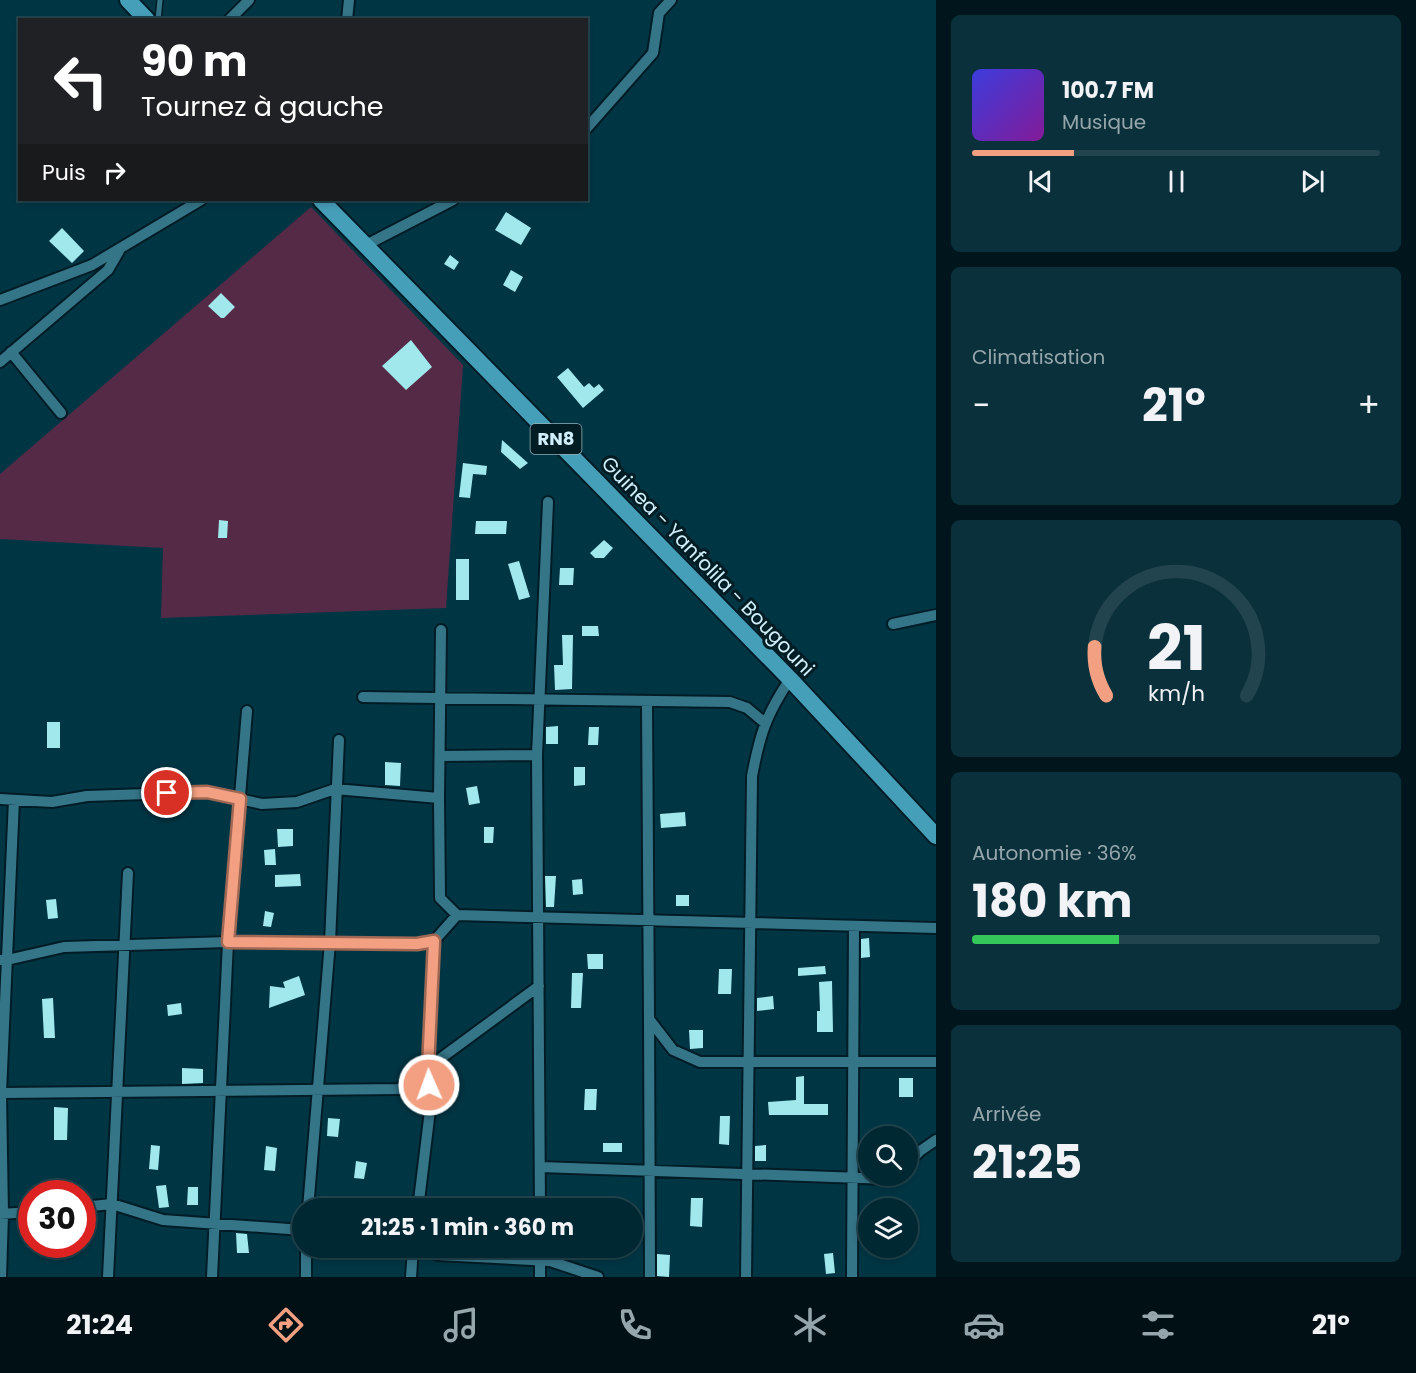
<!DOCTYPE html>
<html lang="fr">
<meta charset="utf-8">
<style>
body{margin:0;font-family:Poppins,sans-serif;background:#0a303b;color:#f1f3f6;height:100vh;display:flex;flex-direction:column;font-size:22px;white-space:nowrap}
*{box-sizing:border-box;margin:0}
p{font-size:20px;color:#95a6ac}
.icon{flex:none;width:33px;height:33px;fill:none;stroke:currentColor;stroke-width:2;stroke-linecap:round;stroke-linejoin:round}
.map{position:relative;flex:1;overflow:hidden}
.sheet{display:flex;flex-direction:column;gap:15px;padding:15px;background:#00161c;width:480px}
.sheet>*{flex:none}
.top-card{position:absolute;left:18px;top:18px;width:570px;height:183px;border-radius:0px;box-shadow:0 3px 9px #0003,0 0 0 2px #22444e;background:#202124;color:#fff;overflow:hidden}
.tools{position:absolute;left:858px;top:1126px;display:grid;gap:12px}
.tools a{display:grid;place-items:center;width:60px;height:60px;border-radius:50%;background:#002833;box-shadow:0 3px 9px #0003,0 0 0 2px #22444e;font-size:30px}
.speed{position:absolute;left:18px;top:1180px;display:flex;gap:12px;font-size:30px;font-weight:700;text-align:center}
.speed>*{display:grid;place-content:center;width:78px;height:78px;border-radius:50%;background:#002833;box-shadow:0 3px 9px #0003,0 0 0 2px #22444e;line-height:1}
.speed .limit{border:9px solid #d22;background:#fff;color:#111}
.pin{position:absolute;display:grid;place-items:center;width:51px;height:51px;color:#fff;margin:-26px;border:3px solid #fff;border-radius:50%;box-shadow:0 2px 6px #0007}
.me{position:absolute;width:66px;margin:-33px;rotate:358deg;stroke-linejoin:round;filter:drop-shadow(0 0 4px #0008)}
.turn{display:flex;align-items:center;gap:21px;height:126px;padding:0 24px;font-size:27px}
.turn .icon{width:78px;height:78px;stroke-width:2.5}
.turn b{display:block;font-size:42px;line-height:51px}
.then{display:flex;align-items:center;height:57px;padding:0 24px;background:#0003;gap:12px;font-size:22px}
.big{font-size:45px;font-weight:700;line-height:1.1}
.sheet .tile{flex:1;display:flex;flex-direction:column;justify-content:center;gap:9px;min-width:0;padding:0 21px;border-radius:9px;background:#0a303b}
.sheet .dial{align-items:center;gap:0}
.dial svg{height:156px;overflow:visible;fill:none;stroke:#22444e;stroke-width:7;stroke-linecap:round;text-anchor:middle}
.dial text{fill:#f1f3f6;stroke:none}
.song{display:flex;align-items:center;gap:18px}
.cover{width:72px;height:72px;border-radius:9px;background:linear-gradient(135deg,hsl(240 70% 55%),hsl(290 70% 35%))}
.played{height:6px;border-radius:3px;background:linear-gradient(90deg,#f3a082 25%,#22444e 25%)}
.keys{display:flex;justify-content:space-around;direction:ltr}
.heat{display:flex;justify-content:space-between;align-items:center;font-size:33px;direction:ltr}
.charge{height:9px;border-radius:4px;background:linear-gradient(90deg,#34c759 36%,#22444e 0)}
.trip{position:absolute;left:292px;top:1198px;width:351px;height:60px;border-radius:30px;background:#002833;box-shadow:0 3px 9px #0003,0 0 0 2px #22444e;font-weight:700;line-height:60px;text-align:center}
.dock{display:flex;height:96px;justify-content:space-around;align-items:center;background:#001014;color:#95a6ac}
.dock .icon{width:42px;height:42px}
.dock .on{color:#f3a082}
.dock b{font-size:27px;color:#f1f3f6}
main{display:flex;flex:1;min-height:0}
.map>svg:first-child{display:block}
</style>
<main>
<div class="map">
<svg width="936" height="1277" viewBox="0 0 936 1277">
<rect width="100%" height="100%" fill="#003644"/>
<!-- green -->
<path fill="#552a47" d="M311,207L463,365L446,608L161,618L163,548L0,539V474Z"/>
<!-- building -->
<path fill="#a0e8ec" d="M506,212L531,228L521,245L495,230Z
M62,228L84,251L72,263L49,241Z
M450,255L459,262L454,270L444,264Z
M511,270L523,277L515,292L503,285Z
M221,293L235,307L224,318H221L208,306Z
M411,340L432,367L406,390L382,366Z
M568,368L584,387L589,383L594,388L599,384L604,390L583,408L557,377Z
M502,440L528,463L520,469L501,452Z
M463,463L487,466L486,475L473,474L470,498L459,497Z
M219,520L228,521L227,538H218Z
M476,521H507L506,534H475Z
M604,540L613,548L604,558H595L590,553Z
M456,559H469V600H456Z
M519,561L530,597L519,600L508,564Z
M560,568H574L573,585H559Z
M582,626H598L599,636H582Z
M562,635H573L572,689L555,690L554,665H563Z
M47,722H60V748H47Z
M558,726V744H546V727Z
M589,727H599L598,745H588Z
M385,762L401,763L400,786L385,785Z
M574,767H585V785L574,786Z
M477,786L480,803L469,805L466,788Z
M685,812L686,826L661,828L660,814Z
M484,827H494L493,843H484Z
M277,829H293V846L278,847Z
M275,849L276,865H265L264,850Z
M300,874L301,886L275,887V875Z
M545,876H556L554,907H546Z
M582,879L583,894L573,895L572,880Z
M676,895H689V906H676Z
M56,899L58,918L48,919L46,900Z
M265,911L274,913L271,927L263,926Z
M869,938L870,957L861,958V939Z
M587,954H603V969H588Z
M825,966L826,974L798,976V968Z
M719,969H732L731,994H718Z
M572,973H583L581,1008H571Z
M299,976L305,995L269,1008L270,986L285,988L283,982Z
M832,981L833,1032H817V1011H820L819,982Z
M773,996L774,1009L757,1011V998Z
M53,998L55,1038H44L42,999Z
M181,1003L182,1014L168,1016L167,1005Z
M689,1030H703V1048L690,1049Z
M182,1068L203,1069V1083L182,1084Z
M804,1076V1104H828V1115H769L768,1102L796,1100V1077Z
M899,1078H913V1097H899Z
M585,1089H597L596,1110H584Z
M54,1107L68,1108L67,1140H54Z
M720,1116H730L729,1145L719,1144Z
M328,1118L340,1119L338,1137L327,1136Z
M603,1143H622V1152H603Z
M151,1145L160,1146L158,1170L149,1169Z
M766,1145V1161H755V1146Z
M266,1146L277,1148L275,1171L264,1170Z
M356,1161L367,1163L364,1179L354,1178Z
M166,1185L169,1207L159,1208L156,1186Z
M188,1187H198V1205H187Z
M691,1198H703L702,1227L690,1226Z
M236,1233L247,1234L249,1253H237Z
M833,1253L835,1273L826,1274L824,1254Z
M657,1254L670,1255L669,1277L657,1276Z"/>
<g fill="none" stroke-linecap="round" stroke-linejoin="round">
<defs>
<path id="service" d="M158,20L160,0"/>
<path id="minor" d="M229,20L249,0
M347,20L349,0
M586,129L653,53L659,13L671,0
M366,245L453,200
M0,300L92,265L201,200
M11,352L61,413
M0,362L108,270L119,251
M893,624L936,615
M441,630L439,798L440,898L457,915
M363,697L730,702L747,708L765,723
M647,701L649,1019L673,1050L700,1062H936
M441,756L537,755
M0,799L52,802L87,796L207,792L262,804L297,802L335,789L439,798
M0,960H7L64,947L228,942L417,944L434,941L457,915L936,928
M649,1019L650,1277
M0,1093L399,1089L539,986
M908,1163L920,1151L936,1140
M540,1167L890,1179L894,1176
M82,1207L112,1204L163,1220L303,1230
M308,1209L330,942L339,740
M418,1209L431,1102L428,1068L434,941
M540,1209L537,755L548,502
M0,1214L32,1212
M419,1248L438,1255L550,1261L598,1277
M540,1248V1277
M1,1277L3,1214L1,1093L14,800
M108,1277L128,873
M212,1277L228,942L247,711
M306,1277V1248
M411,1277L413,1248
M746,1277L752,776C760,734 766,715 790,679
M852,1277L854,926"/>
<path id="primary" d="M128,0L147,20
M321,200L790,679L936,836"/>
</defs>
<!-- service casing -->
<use href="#service" stroke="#001c26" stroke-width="8"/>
<!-- minor casing -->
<use href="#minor" stroke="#001c26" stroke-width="14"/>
<!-- primary casing -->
<use href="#primary" stroke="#001c26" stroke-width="20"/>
<!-- service -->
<use href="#service" stroke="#357588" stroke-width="5"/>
<!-- minor -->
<use href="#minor" stroke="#357588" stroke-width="10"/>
<!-- primary -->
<use href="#primary" stroke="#469fb9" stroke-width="16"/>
</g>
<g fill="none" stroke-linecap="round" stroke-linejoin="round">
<defs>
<path id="route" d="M167,793L207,792L240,799L228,942L417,944L434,941L428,1068L429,1085"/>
</defs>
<!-- route casing -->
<use href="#route" stroke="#9e6854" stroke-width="15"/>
<!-- route -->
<use href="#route" stroke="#f3a082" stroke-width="10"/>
</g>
<g text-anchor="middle" stroke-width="6" stroke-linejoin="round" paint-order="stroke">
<!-- shield labels -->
<rect fill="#021c23" stroke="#92b0ba" stroke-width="1.5" x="530.5" y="424" width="51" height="30" rx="4.5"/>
<g font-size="18" font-weight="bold" fill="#d0effa">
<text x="556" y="445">RN8</text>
</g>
<!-- street labels -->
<g font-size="20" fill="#d0effa" stroke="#021c23">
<text transform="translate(708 566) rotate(46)" y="7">Guinea - Yanfolila - Bougouni</text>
</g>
</g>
</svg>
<div class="tools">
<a><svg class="icon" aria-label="search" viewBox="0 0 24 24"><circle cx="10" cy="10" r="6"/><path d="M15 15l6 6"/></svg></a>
<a><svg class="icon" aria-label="layers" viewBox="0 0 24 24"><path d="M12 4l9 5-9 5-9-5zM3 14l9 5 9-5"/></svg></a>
</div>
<div class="speed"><div class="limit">30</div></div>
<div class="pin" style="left:167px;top:793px;background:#d93025"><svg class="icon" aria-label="arrive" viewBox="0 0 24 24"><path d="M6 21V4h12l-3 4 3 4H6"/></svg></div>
<svg class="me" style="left:429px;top:1085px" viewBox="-20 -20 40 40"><circle r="17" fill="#f3a082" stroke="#fff" stroke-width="3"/><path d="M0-11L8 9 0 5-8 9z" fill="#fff"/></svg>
<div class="trip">21:25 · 1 min · 360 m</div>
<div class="top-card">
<div class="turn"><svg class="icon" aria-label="left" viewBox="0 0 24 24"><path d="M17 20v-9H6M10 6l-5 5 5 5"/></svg><div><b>90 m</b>Tournez à gauche</div></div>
<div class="then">Puis<svg class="icon" aria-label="right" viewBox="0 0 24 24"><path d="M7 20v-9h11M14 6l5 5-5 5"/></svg></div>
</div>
</div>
<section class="sheet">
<div class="tile">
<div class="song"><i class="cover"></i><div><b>100.7 FM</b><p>Musique</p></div></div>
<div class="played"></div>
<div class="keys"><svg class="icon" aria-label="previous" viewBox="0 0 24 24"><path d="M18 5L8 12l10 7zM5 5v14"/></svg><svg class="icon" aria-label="pause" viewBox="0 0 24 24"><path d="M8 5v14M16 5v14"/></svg><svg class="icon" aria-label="next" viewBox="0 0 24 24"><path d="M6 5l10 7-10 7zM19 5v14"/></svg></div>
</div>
<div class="tile"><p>Climatisation</p>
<div class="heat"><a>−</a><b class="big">21°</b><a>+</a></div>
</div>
<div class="tile dial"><svg viewBox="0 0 100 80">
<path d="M14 69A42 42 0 1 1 86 69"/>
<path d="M14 69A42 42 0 0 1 8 44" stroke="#f3a082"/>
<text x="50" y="56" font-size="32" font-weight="700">21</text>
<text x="50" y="72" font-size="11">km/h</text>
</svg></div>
<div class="tile"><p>Autonomie · 36%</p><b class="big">180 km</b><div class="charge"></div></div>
<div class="tile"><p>Arrivée</p><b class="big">21:25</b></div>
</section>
</main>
<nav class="dock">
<b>21:24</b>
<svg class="icon on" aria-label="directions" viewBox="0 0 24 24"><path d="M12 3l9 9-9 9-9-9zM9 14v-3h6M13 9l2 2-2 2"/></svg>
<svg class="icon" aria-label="music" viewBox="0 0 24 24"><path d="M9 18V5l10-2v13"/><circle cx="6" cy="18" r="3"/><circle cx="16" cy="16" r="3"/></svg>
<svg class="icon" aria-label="phone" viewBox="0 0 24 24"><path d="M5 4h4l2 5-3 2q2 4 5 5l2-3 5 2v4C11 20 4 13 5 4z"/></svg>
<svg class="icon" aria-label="climate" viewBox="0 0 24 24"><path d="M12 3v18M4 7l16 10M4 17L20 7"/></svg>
<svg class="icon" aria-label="car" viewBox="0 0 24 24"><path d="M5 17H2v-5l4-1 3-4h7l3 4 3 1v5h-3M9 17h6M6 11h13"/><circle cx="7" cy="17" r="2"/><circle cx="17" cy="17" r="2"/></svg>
<svg class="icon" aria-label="filters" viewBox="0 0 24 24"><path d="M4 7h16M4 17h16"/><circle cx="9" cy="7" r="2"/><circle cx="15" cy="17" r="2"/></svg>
<b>21°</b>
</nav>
